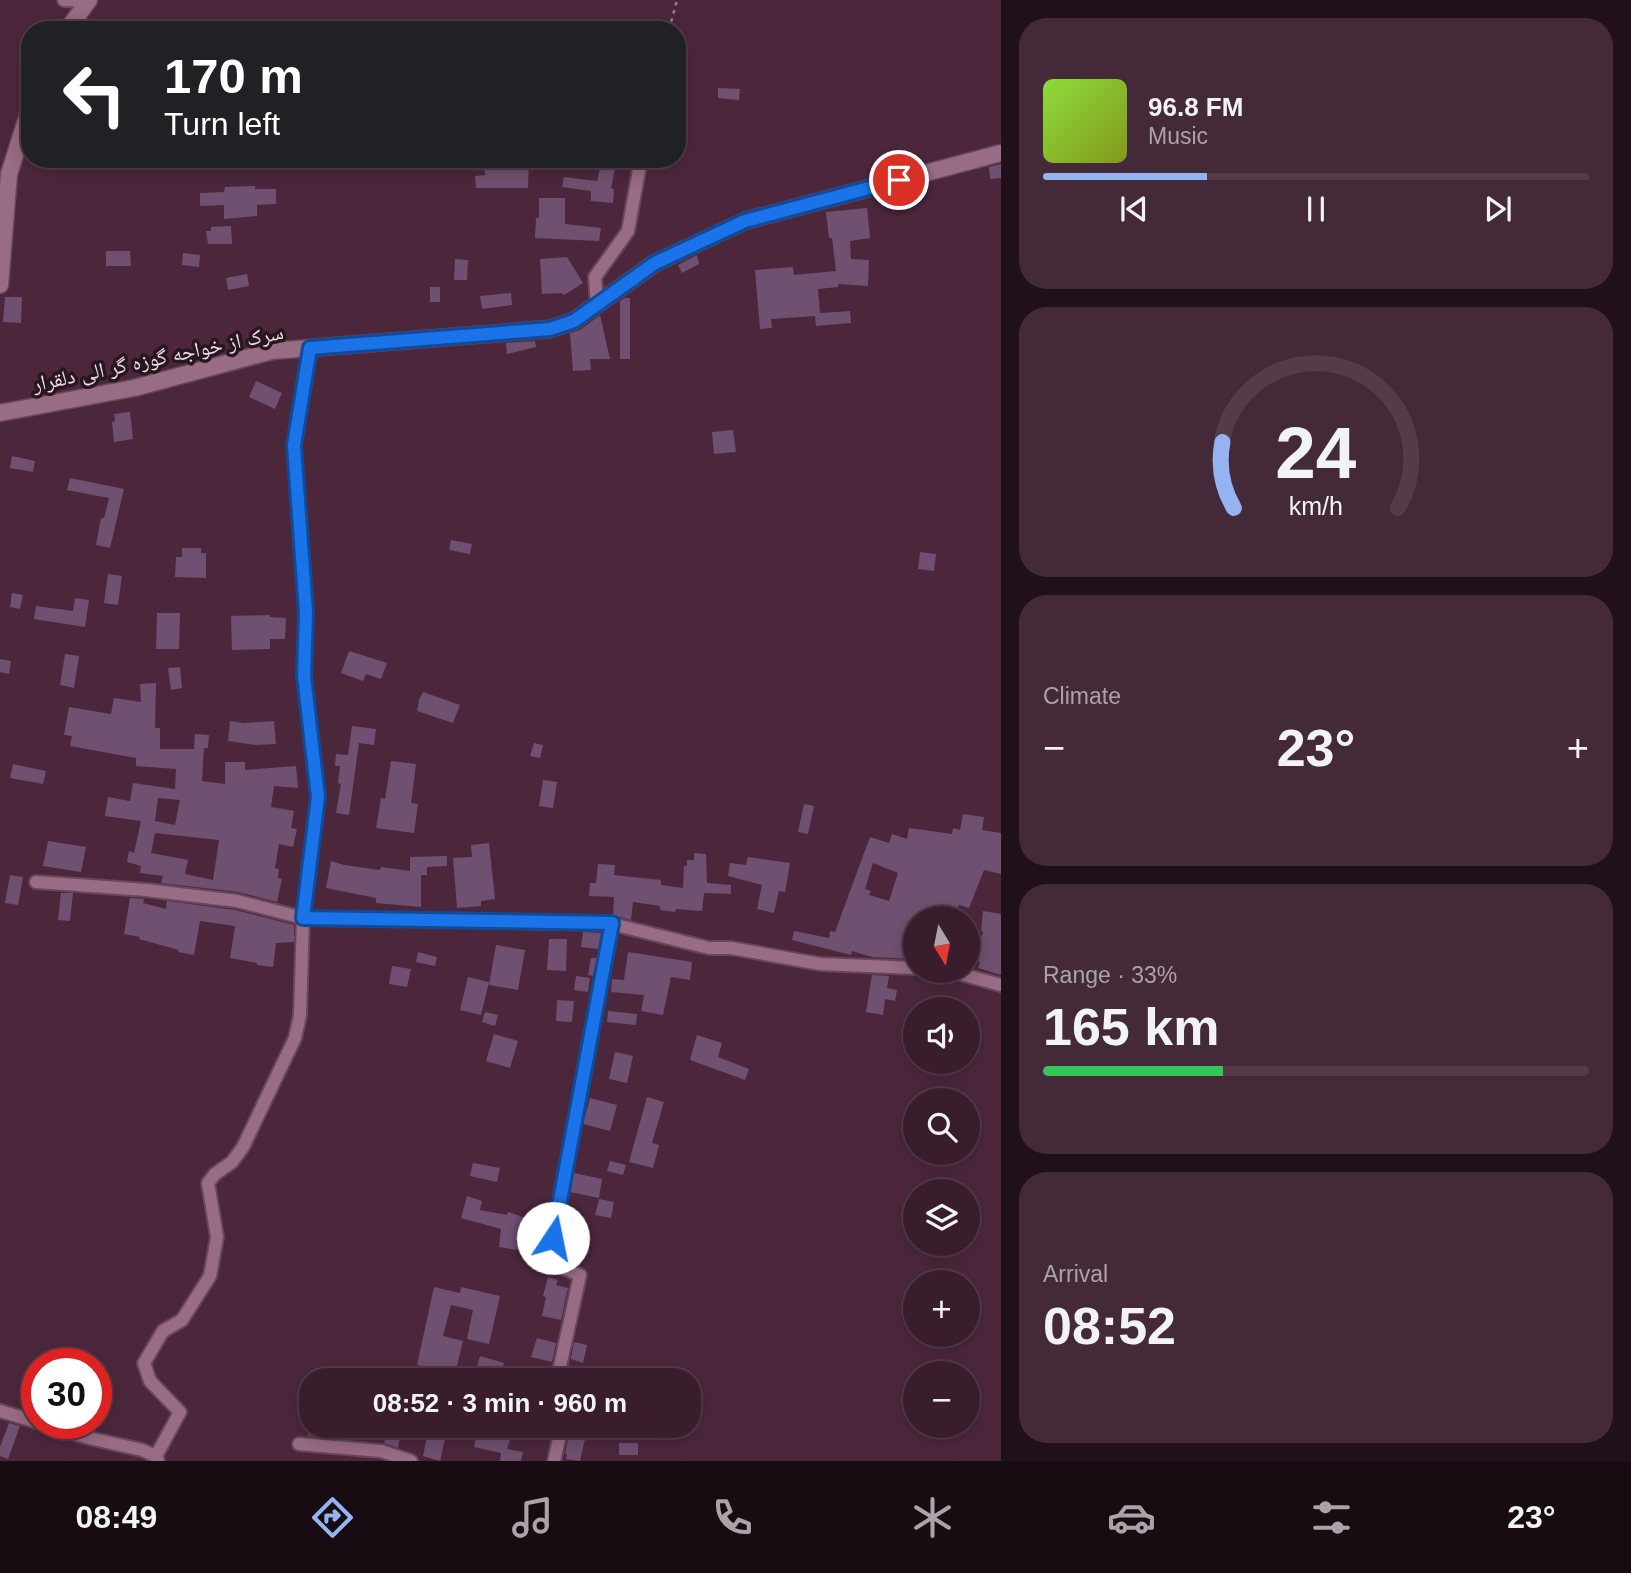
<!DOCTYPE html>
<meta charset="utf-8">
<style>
body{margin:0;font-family:Helvetica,"Noto Naskh Arabic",sans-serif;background:#442a39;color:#f1f3f6;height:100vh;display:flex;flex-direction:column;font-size:26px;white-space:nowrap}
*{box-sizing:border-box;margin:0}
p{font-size:23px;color:#aba2aa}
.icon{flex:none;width:38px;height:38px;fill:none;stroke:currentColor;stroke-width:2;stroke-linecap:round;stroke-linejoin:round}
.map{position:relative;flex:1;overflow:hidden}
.panel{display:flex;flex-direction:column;gap:18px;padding:18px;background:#1f1019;width:630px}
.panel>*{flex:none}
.banner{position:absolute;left:21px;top:21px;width:665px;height:147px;border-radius:28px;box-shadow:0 4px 18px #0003,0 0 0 2px #533b49;background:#202124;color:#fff;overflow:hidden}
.needle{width:46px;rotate:170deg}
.fabs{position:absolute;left:903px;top:906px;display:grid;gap:14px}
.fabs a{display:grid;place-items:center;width:77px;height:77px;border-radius:50%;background:#391d2d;box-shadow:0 4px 18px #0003,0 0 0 2px #533b49;font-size:35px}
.speed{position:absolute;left:21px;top:1348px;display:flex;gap:14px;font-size:35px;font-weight:700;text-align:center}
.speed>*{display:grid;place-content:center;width:91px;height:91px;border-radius:50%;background:#391d2d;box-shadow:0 4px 18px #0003,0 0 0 2px #533b49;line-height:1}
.speed .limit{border:10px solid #d22;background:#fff;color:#111}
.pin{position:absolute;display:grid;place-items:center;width:60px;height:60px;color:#fff;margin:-30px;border:4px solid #fff;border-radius:50%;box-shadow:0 2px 7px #0007}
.me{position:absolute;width:77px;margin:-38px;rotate:11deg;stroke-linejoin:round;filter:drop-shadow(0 0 5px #0008)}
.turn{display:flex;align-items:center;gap:24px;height:147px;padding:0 28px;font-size:32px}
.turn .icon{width:91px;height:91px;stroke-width:2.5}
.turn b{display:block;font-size:49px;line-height:60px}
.big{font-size:52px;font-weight:800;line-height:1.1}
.panel .widget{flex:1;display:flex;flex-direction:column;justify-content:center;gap:10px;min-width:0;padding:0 24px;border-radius:28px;background:#442a39}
.panel .dial{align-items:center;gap:0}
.dial svg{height:182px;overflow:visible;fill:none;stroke:#533b49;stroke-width:7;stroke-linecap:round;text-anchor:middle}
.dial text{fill:#f1f3f6;stroke:none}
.song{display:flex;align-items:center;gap:21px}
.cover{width:84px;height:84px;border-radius:10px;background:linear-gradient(135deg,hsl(90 70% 55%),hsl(70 70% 35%))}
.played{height:7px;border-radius:4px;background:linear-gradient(90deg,#95b2f1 30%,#533b49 30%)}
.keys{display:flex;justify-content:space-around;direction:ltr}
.heat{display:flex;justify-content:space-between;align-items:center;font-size:38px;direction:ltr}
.charge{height:10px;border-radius:5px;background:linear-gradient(90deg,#34c759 33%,#533b49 0)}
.trip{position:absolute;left:299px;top:1368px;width:402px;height:70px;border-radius:28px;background:#391d2d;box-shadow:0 4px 18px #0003,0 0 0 2px #533b49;font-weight:800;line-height:70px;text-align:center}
.menu{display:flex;height:112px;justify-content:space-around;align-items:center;background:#170c12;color:#aba2aa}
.menu .icon{width:49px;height:49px}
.menu .current{color:#95b2f1}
.menu b{font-size:32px;color:#f1f3f6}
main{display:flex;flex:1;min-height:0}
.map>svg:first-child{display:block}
</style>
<main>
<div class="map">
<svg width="1001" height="1461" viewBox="0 0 1001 1461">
<rect width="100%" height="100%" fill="#4c273c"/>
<!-- building -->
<path fill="#6f5070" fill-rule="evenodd" d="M718,88L740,89L739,100L718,98Z
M506,159H529L528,188H476L475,176L485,175L484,162L506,163Z
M602,159H617L611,188L614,189L613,203L591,201V191L562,187L564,177L597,181Z
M1001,164V178L990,179L989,167Z
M255,186V189H276V204L257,205V216L224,219V205L200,206V193L224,192L225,187Z
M539,198H565V224L601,228L599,241L535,238L536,218H539Z
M867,208L870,238L850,241L851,259L869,260L868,286L838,284V287L818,289L820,313L850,311L851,323L816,326L815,316L771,319L772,328L760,329L755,270L793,267L794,275L836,271L832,238H829L826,212Z
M231,226L232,244H208L206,231H211V227Z
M106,251H130L131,266H106Z
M183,253L200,255L199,267L182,265Z
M697,255L699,264L682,273L678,265Z
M567,257L583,283L564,295L562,293L542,294L540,259Z
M455,259L468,260L467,280H454Z
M247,274L249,286L228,290L226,278Z
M430,287H440V302H430Z
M511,293L512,305L482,309L480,296Z
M5,297H22L21,323L3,322Z
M625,298H630V359H620V301Z
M600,315L610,359H590L591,370L573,371L570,333L580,330Z
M535,341L536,347L507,354L506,343Z
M256,381L282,393L275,409L249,397Z
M130,412L133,439L114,442L112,422L115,421L114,414Z
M733,430L736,452L714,454L712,432Z
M12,456L35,461L33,472L10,468Z
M70,478L124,489L110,548L96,545L101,518H104L109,498L67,490Z
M451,540L472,544L470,554L449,550Z
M182,548H201V553H206V578L175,577L176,557H182Z
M920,552L936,554L934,571L918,569Z
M108,574L122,576L118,605L104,603Z
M12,593L23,595L20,609L10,607Z
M75,598L89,600L85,627L34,619L36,606L73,611Z
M157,613H180L179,649H156Z
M270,615V617L286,618L285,639H270V649L232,650L231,616Z
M349,651L387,663L381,679L366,674L363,681L341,673Z
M65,654L79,656L74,688L60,685Z
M0,659L11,661L9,674L0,672Z
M180,667L182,688L171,690L168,668Z
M156,683L155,728H160V749H194L195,734L209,735L208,748H204L202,781L225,784V762H245V770L296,766L298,788L274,786L271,807L294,811L291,828L297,829L293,847L279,844L275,868L279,869L278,878L282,879L277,902L238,892L161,883L163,876L140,873L141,866L127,862L129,851L134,853L141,821L105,816L108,797L130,801L133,783L175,789L176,769L136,766V758L70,746L72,736L64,735L69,707L111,714L114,698L141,702L140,684ZM158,798L180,800L175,825L155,821ZM155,833L219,840L213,880L185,874L188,860L151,853Z
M423,692L460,705L453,723L417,711L419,700Z
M230,721L244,723L274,721L276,744L256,745L228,741Z
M352,726L376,729L374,745L359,743L349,815L336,813L341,784L338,783L340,766H335L336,754L348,755Z
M534,743L543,745L540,758L530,756Z
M391,761L416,764L411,803L418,804L414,833L376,828L381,798L385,799Z
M13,764L46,771L43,784L10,778Z
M543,780L557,782L553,808L539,806Z
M804,804L814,806L808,834L798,832Z
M963,814L984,817L982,830L1001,833V874L984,870L969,908L959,905L955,919H915L913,959L872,957L852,951L851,955L792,940L794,931L829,938L830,931L835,932L870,837L889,843L892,834L907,839L909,828L952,834L953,828L960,830ZM873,863L898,873L889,901L869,895L871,891L865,889Z
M48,841L86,847L81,872L43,866Z
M489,843L495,899L481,901V906L457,908L453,858L472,857L471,845Z
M694,853L706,854L707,883L731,885V894L704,893L702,911L676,909L675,912L660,910V906L633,902L631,920L613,915L614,897L589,896L590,883H596L598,864L615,865L614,875L661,880V885L683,888L684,866H687V860H694Z
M447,856V866L427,867V875H421V907L376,903V898L326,888L331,861L344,865L380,870L381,867L410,871V857Z
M748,857L790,863L785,892L779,891L774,913L757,909L762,885L728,876L730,863L746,865Z
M10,875L23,877L18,905L5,903Z
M61,893H73L70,921L58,920Z
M130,898L144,899L143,903L166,909L167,901L235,910L294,925V942L276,943L273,967L257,965V963L230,958L235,926L200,921L194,955L178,952L179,950L139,939L140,937L124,934Z
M983,911L1001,914V975L978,968L980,962L974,960L983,932L981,931Z
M583,932L601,933L598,949L581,947Z
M549,939H567L566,971L547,970Z
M496,945L525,950L518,990L489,985Z
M418,952L437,957L435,966L416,962Z
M628,952L692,962L690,980L671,977L663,1015L641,1011L644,995L611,992L612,979L624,980Z
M591,958H597L593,976L588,975Z
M392,966L411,969L407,987L389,984Z
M872,975L889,976L887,988L897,990L895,1001L885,999L883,1015L866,1012Z
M576,976L590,978L588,992L574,990Z
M468,977L489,982L481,1015L460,1010Z
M557,1000L574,1001L572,1022L556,1021Z
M608,1011L637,1014L636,1025L607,1022Z
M485,1012L498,1015L495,1026L482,1022Z
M494,1034L518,1041L510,1068L486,1061Z
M697,1035L722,1043L718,1057L749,1069L745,1080L690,1060Z
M615,1052L633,1056L627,1083L609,1079Z
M647,1097L664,1102L652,1143L659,1145L653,1168L629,1162Z
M590,1098L617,1105L610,1131L583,1124Z
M610,1161L626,1165L623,1175L607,1171Z
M473,1163L500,1168L497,1182L470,1176Z
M574,1173L602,1179L599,1198L570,1192Z
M467,1196L482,1201L480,1210L507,1215L508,1212L523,1217L518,1232L544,1236L541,1254L499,1247L501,1229L461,1218Z
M599,1199L614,1202L611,1218L595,1215Z
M548,1277L558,1280L556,1285L568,1288L561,1320L542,1316L546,1297L543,1296Z
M434,1287L460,1293L461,1287L500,1296L489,1344L467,1339L473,1310L451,1305L443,1336L463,1341L455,1374L417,1365Z
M537,1338L556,1343L552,1362L531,1357Z
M574,1342L587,1345L583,1363L571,1359Z
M480,1356L504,1363L499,1381H473Z
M9,1423L20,1426L8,1459L0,1456V1447Z
M310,1426H331L329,1438L308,1436Z
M357,1426H402L398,1448L384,1443L386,1437L357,1431Z
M429,1426H448L440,1461L423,1456Z
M478,1426L512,1433L507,1449L523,1452L521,1461H500L501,1453L474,1447Z
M569,1435L585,1439L580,1461L566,1459L567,1454H565Z
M619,1443H638V1455H619Z"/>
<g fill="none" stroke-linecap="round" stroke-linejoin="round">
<defs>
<path id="minor" d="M64,0L88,1
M597,305L595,277L628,231L641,159
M36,882L146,890L237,901L303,918L612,924L709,948H731L820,964L915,968
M950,971L1001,985
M571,1381L572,1374L559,1371L580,1275L548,1262L612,924
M0,1411L37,1422
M40,1423L89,1438L142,1450L156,1456L158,1461
M299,1444L381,1451L411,1461
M156,1456L180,1412L150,1381L144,1363L163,1331L182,1320L210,1276L217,1237L208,1183L215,1174L232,1162L243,1147L295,1038L300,1015L303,918L318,797L304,676L306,612L294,445L310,348
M554,1461L562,1426"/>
<path id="tertiary" d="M67,30L89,0
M0,285L9,174L30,108
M0,413L134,388L272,351L550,329L574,321L655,263L745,221L1001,153"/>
</defs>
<!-- minor casing -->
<use href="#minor" stroke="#67475a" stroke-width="16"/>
<!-- tertiary casing -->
<use href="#tertiary" stroke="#67475a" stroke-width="19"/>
<!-- path -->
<path stroke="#9c7c8e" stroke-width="2.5" stroke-dasharray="3.5 5" stroke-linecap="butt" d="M669,30L677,0"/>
<!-- minor -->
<use href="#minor" stroke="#986c84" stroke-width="12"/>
<!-- tertiary -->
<use href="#tertiary" stroke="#986c84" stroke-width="16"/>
</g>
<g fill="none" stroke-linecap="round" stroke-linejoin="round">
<defs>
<path id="route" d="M553,1238L612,923L303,918L318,797L304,676L306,612L294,445L310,348L550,329L574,321L655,263L745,221L899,180"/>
</defs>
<!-- route casing -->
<use href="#route" stroke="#114b97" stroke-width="18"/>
<!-- route -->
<use href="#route" stroke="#1a73e8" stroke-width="12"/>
</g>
<g text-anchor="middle" stroke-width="7" stroke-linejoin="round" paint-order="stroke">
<!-- street labels -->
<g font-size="21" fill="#f4dbe8" stroke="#271720">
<text transform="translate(158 358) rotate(-12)" y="7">سرک از خواجه گوزه گر الی دلقرار</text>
</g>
</g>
</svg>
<div class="fabs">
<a><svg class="needle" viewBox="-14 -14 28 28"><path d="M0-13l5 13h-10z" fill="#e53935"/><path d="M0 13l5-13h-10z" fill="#aba2aa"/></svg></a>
<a><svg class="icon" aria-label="sound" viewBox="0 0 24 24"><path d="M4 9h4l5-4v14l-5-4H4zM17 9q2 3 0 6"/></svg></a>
<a><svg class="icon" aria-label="search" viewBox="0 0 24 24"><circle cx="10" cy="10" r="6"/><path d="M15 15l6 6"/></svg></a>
<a><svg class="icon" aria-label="layers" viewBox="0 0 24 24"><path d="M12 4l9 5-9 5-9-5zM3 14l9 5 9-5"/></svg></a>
<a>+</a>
<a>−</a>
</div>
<div class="speed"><div class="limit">30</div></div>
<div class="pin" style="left:899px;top:180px;background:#d93025"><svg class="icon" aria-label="arrive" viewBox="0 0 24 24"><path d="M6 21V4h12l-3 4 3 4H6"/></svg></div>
<svg class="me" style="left:553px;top:1238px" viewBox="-20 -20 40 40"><circle r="19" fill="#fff"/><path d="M0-13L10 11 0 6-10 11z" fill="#1a73e8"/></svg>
<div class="trip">08:52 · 3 min · 960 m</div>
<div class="banner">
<div class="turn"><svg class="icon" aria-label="left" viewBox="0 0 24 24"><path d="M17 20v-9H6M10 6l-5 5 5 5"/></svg><div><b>170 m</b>Turn left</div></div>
</div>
</div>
<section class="panel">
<div class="widget">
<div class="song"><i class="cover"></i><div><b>96.8 FM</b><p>Music</p></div></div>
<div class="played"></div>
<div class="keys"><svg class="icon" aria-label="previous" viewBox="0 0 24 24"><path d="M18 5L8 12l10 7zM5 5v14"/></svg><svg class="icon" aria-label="pause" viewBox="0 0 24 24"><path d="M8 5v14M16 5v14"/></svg><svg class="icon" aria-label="next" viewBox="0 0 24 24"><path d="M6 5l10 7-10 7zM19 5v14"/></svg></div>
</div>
<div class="widget dial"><svg viewBox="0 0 100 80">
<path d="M14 69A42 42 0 1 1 86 69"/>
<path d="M14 69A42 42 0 0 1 9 40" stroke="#95b2f1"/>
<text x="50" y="56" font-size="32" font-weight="700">24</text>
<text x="50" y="72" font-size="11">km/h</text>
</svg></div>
<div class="widget"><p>Climate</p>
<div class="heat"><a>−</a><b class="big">23°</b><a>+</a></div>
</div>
<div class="widget"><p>Range · 33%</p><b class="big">165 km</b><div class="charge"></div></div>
<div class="widget"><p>Arrival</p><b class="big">08:52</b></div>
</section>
</main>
<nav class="menu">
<b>08:49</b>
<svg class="icon current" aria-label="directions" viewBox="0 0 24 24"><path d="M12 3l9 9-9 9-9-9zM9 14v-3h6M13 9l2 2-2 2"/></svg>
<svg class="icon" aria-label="music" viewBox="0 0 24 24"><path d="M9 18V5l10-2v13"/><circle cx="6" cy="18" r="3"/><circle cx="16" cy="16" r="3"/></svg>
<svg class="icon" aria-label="phone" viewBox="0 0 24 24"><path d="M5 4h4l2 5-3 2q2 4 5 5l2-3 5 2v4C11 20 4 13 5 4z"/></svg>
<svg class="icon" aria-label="climate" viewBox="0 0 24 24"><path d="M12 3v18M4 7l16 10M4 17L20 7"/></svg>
<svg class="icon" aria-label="car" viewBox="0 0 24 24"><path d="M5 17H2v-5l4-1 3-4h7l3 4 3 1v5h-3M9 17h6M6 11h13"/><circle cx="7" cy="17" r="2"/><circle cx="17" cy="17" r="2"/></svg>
<svg class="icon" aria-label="filters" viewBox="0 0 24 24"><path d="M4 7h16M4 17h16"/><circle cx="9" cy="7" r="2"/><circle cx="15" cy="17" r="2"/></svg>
<b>23°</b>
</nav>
